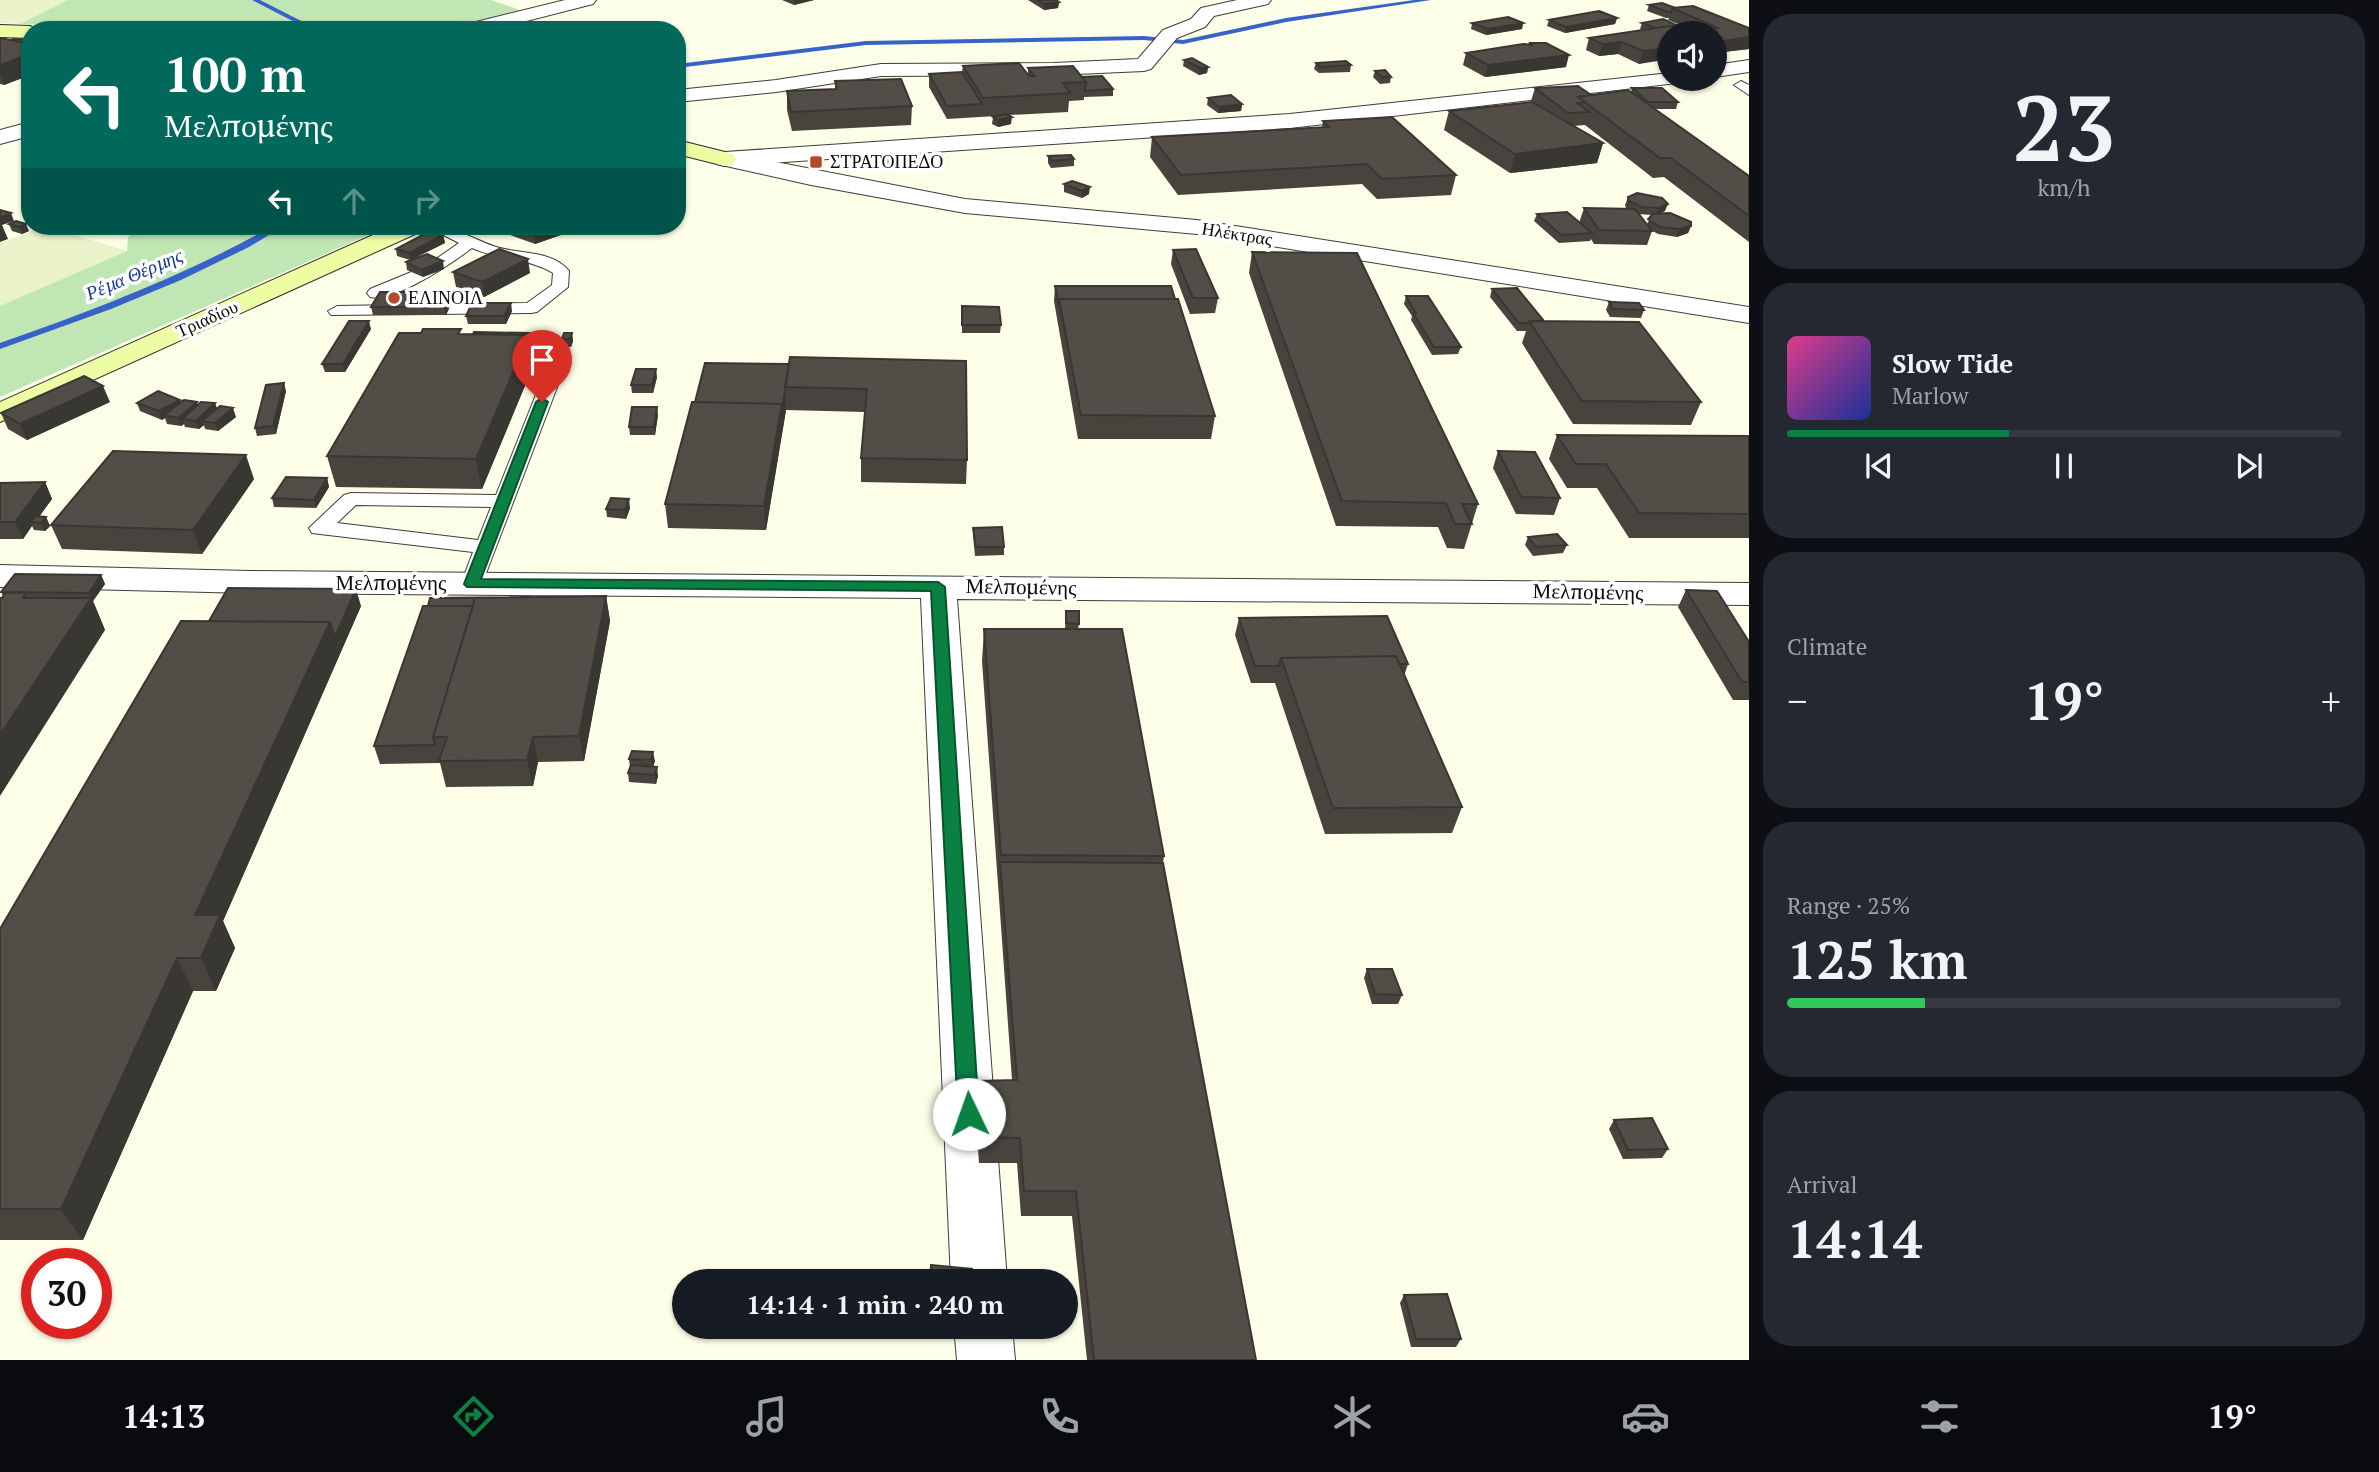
<!DOCTYPE html>
<meta charset="utf-8">
<style>
body{margin:0;font-family:"PT Serif",serif;background:#242831;color:#f1f3f6;height:100vh;display:flex;flex-direction:column;font-size:26px;white-space:nowrap}
*{box-sizing:border-box;margin:0}
p{font-size:23px;color:#9ea1a6}
.icon{flex:none;width:38px;height:38px;fill:none;stroke:currentColor;stroke-width:2;stroke-linecap:round;stroke-linejoin:round}
.map{position:relative;flex:1;overflow:hidden}
.drawer{display:flex;flex-direction:column;gap:14px;padding:14px;background:#0d0f14;width:630px}
.drawer>*{flex:none}
.guide{position:absolute;left:21px;top:21px;width:665px;height:214px;border-radius:28px;box-shadow:0 2px 5px #0004;background:#00695c;color:#fff;overflow:hidden}
.tools{position:absolute;left:1657px;top:21px;display:grid;gap:14px}
.tools a{display:grid;place-items:center;width:70px;height:70px;border-radius:50%;background:#171b24;box-shadow:0 2px 5px #0004;font-size:35px}
.speed{position:absolute;left:21px;top:1248px;display:flex;gap:14px;font-size:35px;font-weight:700;text-align:center}
.speed>*{display:grid;place-content:center;width:91px;height:91px;border-radius:50%;background:#171b24;box-shadow:0 2px 5px #0004;line-height:1}
.speed .limit{border:10px solid #d22;background:#fff;color:#111}
.pin{position:absolute;display:grid;place-items:center;width:60px;height:60px;color:#fff;margin:-72px -30px;border-radius:50% 50% 50% 0;rotate:-45deg;box-shadow:0 0 7px #0007}
.pin .icon{rotate:45deg}
.me{position:absolute;width:77px;margin:-38px;rotate:357deg;stroke-linejoin:round;filter:drop-shadow(0 0 5px #0008)}
.turn{display:flex;align-items:center;gap:24px;height:147px;padding:0 28px;font-size:32px}
.turn .icon{width:91px;height:91px;stroke-width:2.5}
.turn b{display:block;font-size:49px;line-height:60px}
.lanes{display:flex;align-items:center;height:66px;padding:0 28px;background:#0003;justify-content:center;gap:35px;direction:ltr}
.lanes .off{opacity:.35}
.big{font-size:52px;font-weight:800;line-height:1.1}
.drawer .tile{flex:1;display:flex;flex-direction:column;justify-content:center;gap:10px;min-width:0;padding:0 24px;border-radius:28px;background:#242831}
.drawer .dial{align-items:center;gap:0}
.dial b{font-size:91px;line-height:1}
.song{display:flex;align-items:center;gap:21px}
.cover{width:84px;height:84px;border-radius:10px;background:linear-gradient(135deg,hsl(330 70% 55%),hsl(230 70% 35%))}
.played{height:7px;border-radius:4px;background:linear-gradient(90deg,#0b8043 40%,#363941 40%)}
.keys{display:flex;justify-content:space-around;direction:ltr}
.heat{display:flex;justify-content:space-between;align-items:center;font-size:38px;direction:ltr}
.charge{height:10px;border-radius:5px;background:linear-gradient(90deg,#34c759 25%,#363941 0)}
.trip{position:absolute;left:672px;top:1269px;width:406px;height:70px;border-radius:35px;background:#171b24;box-shadow:0 2px 5px #0004;font-weight:800;line-height:70px;text-align:center}
.menu{display:flex;height:112px;justify-content:space-around;align-items:center;background:#090b0e;color:#9ea1a6}
.menu .icon{width:49px;height:49px}
.menu .current{color:#0b8043}
.menu b{font-size:32px;color:#f1f3f6}
main{display:flex;flex:1;min-height:0}
.map>svg:first-child{display:block}
</style>
<main>
<div class="map">
<svg width="1749" height="1360" viewBox="0 0 1749 1360">
<rect width="100%" height="100%" fill="#fcfee7"/>
<!-- farmland -->
<path fill="#eaf2c9" d="M0,0H68L20,24L0,23Z
M46,226L127,251L0,306V243Z"/>
<!-- green -->
<path fill="#bfe6b3" d="M68,0H491L523,11L443,30H149L20,24Z
M143,226H389L0,397V306L127,251L128,237Z"/>
<g fill="none" stroke-linecap="round" stroke-linejoin="round">
<!-- stream -->
<path fill="#3763c9" fill-rule="evenodd" d="M252,0H260L319,30H310Z
M1414,0H1431L1286,22L1183,44L1144,40L866,45L677,68V64L866,41L1144,36L1183,40L1286,18Z
M273,226H284L249,247L181,280L111,309L0,349V343C94,310 186,275 273,226Z"/>
<defs>
<path id="service" d="M1741,81L1749,85V95L1734,85Z
M426,226C452,225 469,237 493,246C518,255 551,249 569,271L568,287L537,312L531,313L331,315L328,311L337,306L527,303L552,285L553,273C528,258 498,260 472,248C452,263 394,303 370,297L367,293L370,289L426,266L459,243Z
M552,371L561,377L480,589H464L461,584L473,552L320,534L312,533L309,528L344,495L351,493L496,495L543,377ZM356,505L491,507L478,540L337,523Z"/>
<path id="minor" d="M565,0H596L593,4L491,30H458L460,26Z
M1237,0H1271L1268,4L1214,16L1205,27L1177,38L1151,69L1144,71L1054,75L881,76L776,92L677,102V90L776,80L881,64L1054,63L1138,59L1163,30L1191,19L1201,8Z
M30,122V136L0,144V130Z
M725,152L965,199L1197,220L1749,307V323L1197,234L965,213L811,185L717,164L714,159L717,154Z
M0,565L250,571L1749,583V605L957,599L1007,1281H951L921,598L250,593L0,587Z
M954,1326H1012L1015,1360H957Z"/>
<path id="tertiary" d="M1749,60V72L1715,77V65Z
M1670,73V79H1680L1677,83L1290,128L725,166L717,164L714,159L717,154L725,152L1290,114Z"/>
<path id="secondary" d="M0,25L30,26L38,30H30V38L0,37Z
M677,140L733,154L736,159L733,164L725,166L677,154Z
M393,226H425L422,231L0,422V402Z"/>
</defs>
<!-- service casing -->
<use href="#service" stroke="#3d3d3d" stroke-width="2"/>
<!-- minor casing -->
<use href="#minor" stroke="#3d3d3d" stroke-width="2"/>
<!-- tertiary casing -->
<use href="#tertiary" stroke="#3d3d3d" stroke-width="2"/>
<!-- secondary casing -->
<use href="#secondary" stroke="#2c2c2c" stroke-width="2"/>
<!-- service -->
<use href="#service" fill="#fff" fill-rule="evenodd"/>
<!-- minor -->
<use href="#minor" fill="#fff" fill-rule="evenodd"/>
<!-- tertiary -->
<use href="#tertiary" fill="#fff" fill-rule="evenodd"/>
<!-- secondary -->
<use href="#secondary" fill="#ecfda4" fill-rule="evenodd"/>
</g>
<!-- wall -->
<path fill="#47433d" fill-rule="evenodd" d="M782,0H814L794,5Z
M1028,0H1056L1059,2L1058,8L1044,10Z
M1649,5L1675,8L1749,28V49L1715,53V33L1639,64L1618,54L1599,56L1586,50L1589,38L1643,30L1640,29L1642,23L1678,24L1668,20L1669,18H1666L1647,11Z
M1617,18L1615,24L1565,33L1547,26L1549,20Z
M1472,23H1523L1522,29L1486,35L1471,29Z
M0,38L10,40H30V75L4,85L0,84Z
M1529,43L1566,67L1485,77L1463,65L1466,53L1529,45Z
M1184,60L1208,67L1207,73L1199,75L1183,66Z
M1316,63L1351,65L1350,72L1319,73L1314,69Z
M963,66L1028,74V68L1082,77L1113,89V96L1084,97V100L1069,101L1068,112L1009,115L1011,124L998,127L992,124L993,117L996,116L947,119L929,87V74L962,72Z
M1375,71L1391,77L1390,83L1380,84L1373,77Z
M835,81L912,106L911,125L792,131L787,110V91L835,89Z
M1535,88L1591,95L1631,92L1632,88L1678,102L1676,109H1654L1749,176V242L1664,177L1653,178L1585,125L1573,126L1603,143L1597,163L1510,173L1444,130L1449,111L1532,102L1531,101Z
M1208,98L1242,104L1241,111L1218,113L1207,105Z
M1323,121L1456,175L1451,195L1377,199L1362,184L1178,195L1150,157L1152,137L1322,127Z
M878,156L897,159V166L880,167L878,163Z
M1048,156L1074,159V166L1051,168L1048,163Z
M1072,181L1089,194L1082,198L1064,192V184Z
M1637,193L1665,211L1661,213L1691,226L1688,233L1677,237L1658,234L1651,230L1652,231L1647,245L1594,244L1591,239L1590,241L1559,243L1534,221L1537,214L1579,223L1584,208L1629,209L1626,208L1625,205L1628,197ZM1638,214L1652,215L1647,224Z
M9,224L29,231L22,234L12,231Z
M501,226H613L590,234L581,228L535,244L502,232Z
M443,235L445,243L411,260L444,269L423,277L407,270L406,262L410,260L397,256L396,249Z
M1173,250L1218,298L1215,313L1190,314L1171,264Z
M1252,252L1478,504L1464,549L1447,548L1438,527L1336,526L1249,273Z
M453,272L530,273L484,297L456,287Z
M1055,286L1175,299L1215,416L1211,439H1078L1054,301Z
M1492,289L1544,321L1701,402L1691,425L1573,424L1522,343L1526,331H1517L1490,297Z
M1406,296L1461,347L1458,354L1432,355L1411,320L1412,316L1404,304Z
M453,300L446,315H373L371,307Z
M1609,302L1644,310L1641,318L1610,317L1606,310Z
M962,306L1001,325L1000,333H962Z
M512,311L506,324H468L466,316Z
M371,329L345,372H325L322,364Z
M529,333L534,364L482,489L336,487L327,456L462,334Z
M572,333L573,341L571,347H563L562,339Z
M966,361L967,460L966,484L861,482V458L865,412L786,410L766,530L668,528L665,504L695,402L789,364Z
M657,377L653,393H632L631,385Z
M286,391L276,434L257,436L255,428Z
M110,402L27,440L8,429L1,413Z
M181,402L198,404L215,403L217,409L236,417L218,431L205,429L204,425L199,429L185,427L184,424L181,426L167,424L165,418L162,420L140,411L137,403Z
M658,415L655,435H630L629,427Z
M1557,435L1749,437V538H1629L1597,488H1567L1549,459Z
M1498,451L1560,498L1554,515L1516,514L1493,468Z
M327,478L329,487L316,508L274,507L272,498Z
M254,479L202,554L62,549L51,525Z
M45,482L52,499L39,517H46L50,526L45,531L34,530L32,526L23,539H0V483Z
M630,508L626,519L607,517L606,509Z
M973,528L1004,547V555L975,556L973,536Z
M1528,537L1567,545L1563,553L1533,556L1525,545Z
M101,575L105,584L93,601L105,630L2,598L3,596L1,592Z
M1686,590L1749,642V700H1733L1678,607Z
M606,596L610,621L584,761L538,762L533,786L446,787L440,763L380,764L374,746Z
M361,606L223,921L235,948L216,991H193L83,1240H0V929L209,621Z
M1066,611L1079,624L1078,629L1164,856L1163,863L1256,1360H1087L1072,1216H1021L1017,1163H979L975,1106L977,1081L1012,1080L982,661L984,629H1065Z
M1239,618L1408,664L1404,676L1462,807L1452,833L1325,834L1275,683H1251L1235,635Z
M629,759L655,761L653,767L658,776L656,784L629,782L628,773L630,767Z
M1367,969L1402,995L1398,1004H1372L1364,978Z
M1614,1120L1668,1149L1662,1158L1623,1159L1609,1129Z
M1404,1295L1461,1339L1456,1347H1411L1400,1303Z"/>
<!-- shaded-wall -->
<path fill="#393732" d="M794,0H814L794,5Z
M1059,2L1058,8L1044,10V4Z
M1617,18L1615,24L1565,33L1566,27Z
M1523,23L1522,29L1486,35L1488,29Z
M1749,37V49L1715,53V42Z
M1622,42L1618,54L1599,56L1603,44Z
M1670,48V59L1639,64L1643,51Z
M30,54V75L4,85L0,75V65Z
M1569,55L1566,67L1485,77L1488,65Z
M1208,67L1207,73L1199,75L1200,68Z
M1242,104L1241,111L1218,113L1219,107Z
M1012,117L1011,124L998,127V120Z
M1603,143L1597,163L1510,173L1515,154Z
M1090,187L1089,194L1082,198V191Z
M1668,204L1665,211L1656,216L1659,208Z
M11,213L14,221L2,225L8,239L0,242V218Z
M26,224L29,231L22,234L19,227Z
M544,226H581V228L535,244L533,230Z
M589,226H613L590,234Z
M1691,226L1688,233L1677,237L1679,229Z
M443,235L445,243L410,260L409,253Z
M528,259L530,273L484,297L482,282Z
M443,261L444,269L423,277L421,270Z
M452,292L453,300L446,315L444,307Z
M511,303L512,311L506,324L504,316Z
M369,321L371,329L345,372L343,364Z
M529,333L534,364L482,489L476,459Z
M572,333L573,341L571,347L570,339Z
M656,369L657,377L653,393L652,385Z
M284,383L286,391L276,434L273,426Z
M103,386L110,402L27,440L20,424Z
M785,394L786,410L766,530L764,506L782,404Z
M180,400L183,408L164,415L165,418L162,420L159,411Z
M197,402L200,410L182,419L184,424L181,426L178,418Z
M215,403L218,411L202,421L204,425L199,429L196,421Z
M657,407L658,415L655,435L654,427Z
M233,408L236,417L218,431L215,423Z
M246,455L254,479L202,554L193,530Z
M327,478L329,487L316,508L314,500Z
M45,482L52,499L35,522H30L32,526L23,539L15,522Z
M629,499L630,508L626,519L625,510Z
M46,517L50,526L45,531L41,523Z
M101,575L105,584L93,601L105,630L0,796V735L91,598L89,593Z
M356,589L361,606L223,921L235,948L216,991L201,958L195,915L330,622Z
M606,596L610,621L584,761L579,736Z
M533,737L538,762L533,786L527,760Z
M653,752L655,761L652,769L651,760Z
M657,767L658,776L656,784L655,775Z
M177,958L193,991L83,1240L61,1209Z"/>
<!-- building -->
<path fill="#524e47" stroke="#393732" stroke-width="2" d="M1037,0H1056L1059,2L1044,4Z
M1662,3L1675,8H1672L1671,12H1668L1649,5Z
M1693,6L1749,28V37L1715,42V33H1670V48L1643,51L1622,42L1603,44L1589,38L1697,22L1713,29L1718,28L1672,8Z
M1599,11L1617,18L1566,27L1549,20Z
M1508,17L1523,23L1488,29L1472,23Z
M1663,19L1676,25L1656,28L1642,23Z
M0,38L30,44V54L0,65Z
M14,39L30,40V44L10,40Z
M1529,43H1546L1569,55L1488,65L1466,53L1523,44L1533,45Z
M1192,58L1208,67L1200,68L1184,60Z
M1346,61L1351,65L1320,67L1316,63Z
M1019,63L1029,76H1034L1028,68L1073,66L1086,82L1063,83L1070,93L983,98L963,66Z
M1385,70L1391,77H1382L1375,71Z
M962,72L982,104L947,106L929,74Z
M1102,76L1113,89L1085,91L1086,82L1082,77Z
M901,79L912,106L791,112L787,91L837,89L835,81Z
M1578,86L1591,95L1578,97L1585,102L1577,103L1589,112L1568,113L1535,88Z
M1632,88H1662L1678,102H1648Z
M1628,90L1749,176V216L1671,158H1660L1578,97Z
M1231,95L1242,104L1219,107L1208,98Z
M1532,102L1603,143L1515,154L1449,111Z
M1006,114L1012,117L998,120L993,117Z
M1392,117L1456,175L1382,179L1367,164L1181,175L1152,137L1329,127L1323,121Z
M895,155L897,159L880,160L878,156Z
M1071,155L1074,159L1052,161L1048,156Z
M1072,181L1090,187L1082,191L1064,184Z
M1637,193L1662,198L1668,204L1659,208L1642,207L1629,201L1628,197Z
M1584,208L1635,209L1652,231L1599,230Z
M0,210L11,213L0,218Z
M1567,212L1592,233L1561,235L1537,214Z
M1670,213L1691,222V226L1679,229L1660,227L1648,219L1653,214Z
M16,221L26,224L19,227L9,224Z
M522,226H544L533,230Z
M430,231L443,235L409,253L396,249Z
M499,249L528,259L482,282L453,272Z
M1196,249L1218,298H1193L1173,250Z
M1252,252L1357,253L1478,504H1462L1472,524H1455L1446,503L1342,501Z
M427,254L443,261L421,270L406,262Z
M1055,286H1171L1175,299H1059V306Z
M1517,288L1544,321H1529L1528,323H1519L1492,289Z
M380,292H452L444,307H371Z
M1406,296H1428L1461,347H1434L1413,313H1416Z
M1059,299H1178L1215,416L1081,415Z
M1609,302L1639,303L1644,310L1613,309Z
M472,303H511L504,316H466Z
M962,306L999,307L1001,325H962Z
M349,321H369L343,364H322Z
M1529,321L1639,322L1701,402L1582,401Z
M423,329H461L458,334L529,335L476,459L327,456L399,333H421Z
M474,332L529,333L528,335L473,334Z
M564,333H572L570,339H562Z
M790,357L966,361L967,460L861,458L867,389L785,387Z
M705,363L789,364L782,411V404L695,402Z
M636,369H656L652,385H631Z
M84,376L103,386L20,424L1,413Z
M284,383L273,426L255,428L266,385Z
M158,391L180,400L159,411L137,403Z
M184,400L197,402L178,418L164,415Z
M201,402L215,403L196,421L182,419Z
M692,402L782,404L764,506L665,504Z
M220,406L233,408L215,423L202,421Z
M632,407H657L654,427H629Z
M1557,435L1748,436L1749,437V514L1639,513L1606,464H1576Z
M113,451L246,455L193,530L51,525Z
M1498,451L1535,452L1560,498L1521,497Z
M286,477L327,478L314,500L272,498Z
M45,482L15,522H0V483Z
M611,498L629,499L625,510L606,509Z
M36,516L46,517L41,523L30,522Z
M1002,527L1004,547H976L973,528Z
M1557,534L1567,545L1536,547L1528,537Z
M15,574L101,575L89,593L1,592Z
M228,588L356,589L335,637L330,622L209,621Z
M1686,590L1717,591L1749,642V682H1742Z
M5,593H26L23,598H91L0,735V598H2Z
M606,596L579,736L533,737L527,760L439,761L447,737H433L475,598Z
M531,597L475,598L473,606H428L430,598Z
M423,606H473L433,737L435,745L374,746Z
M1066,611H1079V624L1066,623Z
M1387,616L1408,664H1399L1396,656L1281,658L1279,666H1255L1239,618Z
M181,621L330,622L195,915H220L201,958H177L61,1209H0V929Z
M984,629H1122L1164,856L1001,855Z
M1396,656L1462,807L1333,808L1281,658Z
M632,751L653,752L651,760L629,759Z
M631,765L657,767L655,775L628,773Z
M1000,862L1163,863L1256,1360H1094L1076,1191H1024L1020,1138L981,1137L977,1081L1017,1080Z
M1367,969H1392L1402,995L1375,994Z
M1652,1118L1668,1149L1628,1150L1614,1120Z
M931,1265L972,1269V1281H930Z
M1447,1294L1461,1339H1416L1404,1295Z"/>
<!-- route -->
<path fill="#0b8043" stroke="#07532c" stroke-width="2" d="M542,398L548,402L481,579L938,582L945,587L979,1114L976,1121L969,1124L961,1121L958,1114L931,591L467,587L464,584L536,402Z"/>
<!-- markers -->
<g fill="#b44a27" stroke="#fff" stroke-width="2.5">
<rect x="809" y="155" width="14" height="14" rx="3.5"/>
<circle cx="394" cy="298" r="7"/>
</g>
<g text-anchor="middle" stroke-width="7" stroke-linejoin="round" paint-order="stroke">
<!-- far-poi labels -->
<g font-size="18" fill="#0a0a0a" stroke="#fff" text-anchor="start">
<text x="830" y="168">ΣΤΡΑΤΟΠΕΔΟ</text>
<text x="408" y="304">ΕΛΙΝΟΙΛ</text>
</g>
<!-- far-street labels -->
<g font-size="18" fill="#0a0a0a" stroke="#fff">
<text transform="translate(1237 234) rotate(9)" y="6">Ηλέκτρας</text>
<text transform="translate(207 319) rotate(-24)" y="6">Τριαδίου</text>
</g>
<!-- far-water labels -->
<g font-size="19" font-style="italic" fill="#183a96" stroke="#fff">
<text transform="translate(134 274) rotate(-23)" y="7">Ρέμα Θέρμης</text>
</g>
<!-- street labels -->
<g font-size="21" fill="#0a0a0a" stroke="#fff">
<text x="391" y="590">Μελπομένης</text>
<text transform="translate(1021 587) rotate(1)" y="7">Μελπομένης</text>
<text transform="translate(1588 592) rotate(1)" y="7">Μελπομένης</text>
</g>
</g>
</svg>
<div class="tools">
<a><svg class="icon" aria-label="sound" viewBox="0 0 24 24"><path d="M4 9h4l5-4v14l-5-4H4zM17 9q2 3 0 6"/></svg></a>
</div>
<div class="speed"><div class="limit">30</div></div>
<div class="pin" style="left:542px;top:402px;background:#d93025"><svg class="icon" aria-label="arrive" viewBox="0 0 24 24"><path d="M6 21V4h12l-3 4 3 4H6"/></svg></div>
<svg class="me" style="left:969px;top:1114px" viewBox="-20 -20 40 40"><circle r="19" fill="#fff"/><path d="M0-13L10 11 0 6-10 11z" fill="#0b8043"/></svg>
<div class="trip">14:14 · 1 min · 240 m</div>
<div class="guide">
<div class="turn"><svg class="icon" aria-label="left" viewBox="0 0 24 24"><path d="M17 20v-9H6M10 6l-5 5 5 5"/></svg><div><b>100 m</b>Μελπομένης</div></div>
<div class="lanes"><svg class="icon" aria-label="left" viewBox="0 0 24 24"><path d="M17 20v-9H6M10 6l-5 5 5 5"/></svg><svg class="icon off" aria-label="ahead" viewBox="0 0 24 24"><path d="M12 20V5M6 11l6-6 6 6"/></svg><svg class="icon off" aria-label="right" viewBox="0 0 24 24"><path d="M7 20v-9h11M14 6l5 5-5 5"/></svg></div>
</div>
</div>
<section class="drawer">
<div class="tile dial"><b>23</b><p>km/h</p></div>
<div class="tile">
<div class="song"><i class="cover"></i><div><b>Slow Tide</b><p>Marlow</p></div></div>
<div class="played"></div>
<div class="keys"><svg class="icon" aria-label="previous" viewBox="0 0 24 24"><path d="M18 5L8 12l10 7zM5 5v14"/></svg><svg class="icon" aria-label="pause" viewBox="0 0 24 24"><path d="M8 5v14M16 5v14"/></svg><svg class="icon" aria-label="next" viewBox="0 0 24 24"><path d="M6 5l10 7-10 7zM19 5v14"/></svg></div>
</div>
<div class="tile"><p>Climate</p>
<div class="heat"><a>−</a><b class="big">19°</b><a>+</a></div>
</div>
<div class="tile"><p>Range · 25%</p><b class="big">125 km</b><div class="charge"></div></div>
<div class="tile"><p>Arrival</p><b class="big">14:14</b></div>
</section>
</main>
<nav class="menu">
<b>14:13</b>
<svg class="icon current" aria-label="directions" viewBox="0 0 24 24"><path d="M12 3l9 9-9 9-9-9zM9 14v-3h6M13 9l2 2-2 2"/></svg>
<svg class="icon" aria-label="music" viewBox="0 0 24 24"><path d="M9 18V5l10-2v13"/><circle cx="6" cy="18" r="3"/><circle cx="16" cy="16" r="3"/></svg>
<svg class="icon" aria-label="phone" viewBox="0 0 24 24"><path d="M5 4h4l2 5-3 2q2 4 5 5l2-3 5 2v4C11 20 4 13 5 4z"/></svg>
<svg class="icon" aria-label="climate" viewBox="0 0 24 24"><path d="M12 3v18M4 7l16 10M4 17L20 7"/></svg>
<svg class="icon" aria-label="car" viewBox="0 0 24 24"><path d="M5 17H2v-5l4-1 3-4h7l3 4 3 1v5h-3M9 17h6M6 11h13"/><circle cx="7" cy="17" r="2"/><circle cx="17" cy="17" r="2"/></svg>
<svg class="icon" aria-label="filters" viewBox="0 0 24 24"><path d="M4 7h16M4 17h16"/><circle cx="9" cy="7" r="2"/><circle cx="15" cy="17" r="2"/></svg>
<b>19°</b>
</nav>
